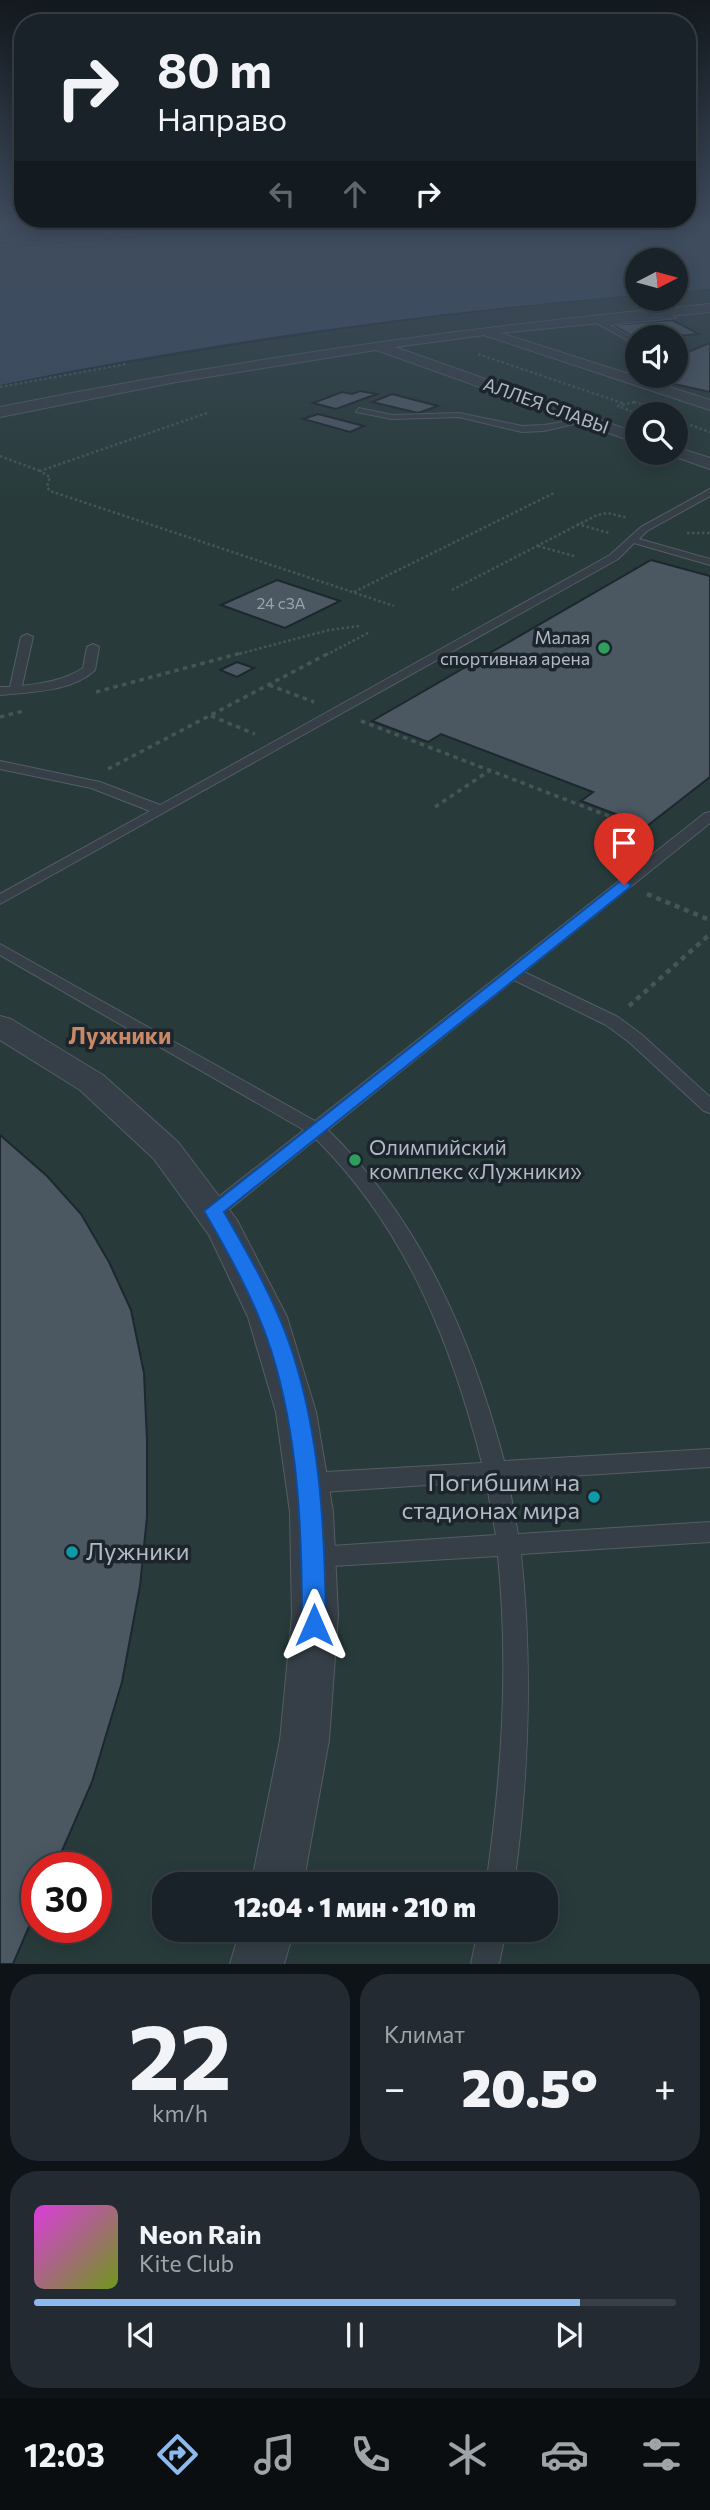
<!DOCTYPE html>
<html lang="ru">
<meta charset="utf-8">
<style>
body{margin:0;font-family:Commissioner,sans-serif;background:#232a31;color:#f1f3f6;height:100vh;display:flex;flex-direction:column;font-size:26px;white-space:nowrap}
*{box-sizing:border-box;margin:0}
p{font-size:23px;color:#9fa4a8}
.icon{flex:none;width:38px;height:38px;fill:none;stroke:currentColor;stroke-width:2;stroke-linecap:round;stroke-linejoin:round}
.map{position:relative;height:1964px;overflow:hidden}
.drawer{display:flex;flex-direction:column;gap:10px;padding:10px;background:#0e1317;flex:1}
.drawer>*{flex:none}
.top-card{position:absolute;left:14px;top:14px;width:682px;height:214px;border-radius:28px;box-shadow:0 4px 18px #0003,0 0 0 2px #383f46;background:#1a2229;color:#f1f3f6;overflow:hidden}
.needle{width:46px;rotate:84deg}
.fabs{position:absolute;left:625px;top:248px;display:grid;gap:14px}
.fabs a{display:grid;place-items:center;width:63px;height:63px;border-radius:50%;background:#1a2229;box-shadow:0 4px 18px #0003,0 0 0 2px #383f46;font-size:35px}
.speed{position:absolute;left:21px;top:1852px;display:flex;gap:14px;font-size:35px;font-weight:700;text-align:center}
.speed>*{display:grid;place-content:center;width:91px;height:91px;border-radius:50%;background:#1a2229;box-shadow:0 4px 18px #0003,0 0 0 2px #383f46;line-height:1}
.speed .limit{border:10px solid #d22;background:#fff;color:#111}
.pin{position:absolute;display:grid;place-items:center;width:60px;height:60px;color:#fff;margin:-72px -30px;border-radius:50% 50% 50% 0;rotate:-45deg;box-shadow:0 0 7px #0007}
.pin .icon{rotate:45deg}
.me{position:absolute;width:77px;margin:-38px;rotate:0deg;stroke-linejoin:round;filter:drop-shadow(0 0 5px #0008)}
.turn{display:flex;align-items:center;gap:24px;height:147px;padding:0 28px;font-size:32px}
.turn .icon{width:91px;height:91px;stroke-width:2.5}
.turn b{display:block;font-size:49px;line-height:60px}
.lanes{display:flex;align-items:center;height:66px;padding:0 28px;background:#0003;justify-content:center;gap:35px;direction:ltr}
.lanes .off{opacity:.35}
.big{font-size:52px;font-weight:800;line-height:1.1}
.drawer .tile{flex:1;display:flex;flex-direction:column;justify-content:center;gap:10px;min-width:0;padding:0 24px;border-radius:28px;background:#232a31}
.drawer .dial{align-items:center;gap:0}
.dial b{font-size:91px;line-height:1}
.song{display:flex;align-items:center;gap:21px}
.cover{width:84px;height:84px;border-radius:10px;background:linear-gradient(135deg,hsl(300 70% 55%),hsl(80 70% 35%))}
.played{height:7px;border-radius:4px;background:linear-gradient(90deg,#8cbaee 85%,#383f46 85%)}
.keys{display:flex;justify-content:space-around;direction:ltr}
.heat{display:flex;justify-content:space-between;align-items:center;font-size:38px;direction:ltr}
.drawer .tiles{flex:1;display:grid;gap:10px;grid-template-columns:1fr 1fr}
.tile:last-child{grid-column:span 2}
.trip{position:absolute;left:152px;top:1872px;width:406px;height:70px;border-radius:28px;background:#1a2229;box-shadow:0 4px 18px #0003,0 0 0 2px #383f46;font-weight:800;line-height:70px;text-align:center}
.menu{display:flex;height:112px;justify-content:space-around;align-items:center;background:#0a0e10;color:#9fa4a8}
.menu .icon{width:49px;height:49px}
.menu .current{color:#8cbaee}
.menu b{font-size:32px;color:#f1f3f6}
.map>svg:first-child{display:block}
</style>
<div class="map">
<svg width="710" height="1964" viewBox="0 0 710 1964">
<rect width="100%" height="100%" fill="#232d37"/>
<!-- green -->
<path fill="#283b3a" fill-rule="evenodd" d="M0,226H291L0,248Z
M710,289V1964H0V386C210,347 418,315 631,296L637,295V299H676V292ZM637,338H676V376H637ZM637,415H676V453H637ZM37,1867H96V1927H37ZM164,1885H546V1930H164Z"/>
<!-- water -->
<path fill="#3a4c5f" d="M291,226H710V289L676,292V261H637V295C424,313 210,342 0,385V248Z"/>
<!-- building -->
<path fill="#4b5862" stroke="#1e262e" stroke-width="2" d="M672,320L699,334L637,339L613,325Z
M710,343V392L639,376H676V357Z
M360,391L377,394L336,409L313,403L342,392L352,394Z
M392,394L438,406L418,413L372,402Z
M318,414L364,426L350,432L303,419Z
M651,560L710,576V777L647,826L581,801L593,792L441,734L428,742L372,721Z
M277,580L340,601L285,628L221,605Z
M237,662L254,668L237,677L220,670Z
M0,1135L47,1176L81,1214L109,1262L131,1310L144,1373L147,1441V1517L140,1586L122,1682L92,1782L55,1867H37V1908L13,1964H0Z"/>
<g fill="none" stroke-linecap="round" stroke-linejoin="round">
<defs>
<path id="lane" d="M202,226H225L0,245V241Z
M662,310L676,318L610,325L637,340V345L589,319L592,317L603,322L665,317L659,312Z
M359,408L392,415L459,413L522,426L544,425L586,418L590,420L544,431L522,432L459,417L392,419L356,412Z
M710,489V496L647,531L639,539L710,559V565L634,543L618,559L0,904V894L150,811L91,788L0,769V761L100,782L160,805L610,555L641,527Z
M27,634L33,637L22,686C44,683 65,680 83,668L87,647L93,644L99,647L95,670C72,692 30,692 0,695V687H10L21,637Z
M710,812V823L524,972L618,1017L641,1034L710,1097V1113L704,1111L629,1042L606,1025L514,980L328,1130C421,1221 471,1337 504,1461L710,1449V1467L508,1480L518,1534L710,1522V1542L521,1554C533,1666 529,1774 514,1885H486C502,1774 509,1667 498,1556L316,1567L308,1564L304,1557L308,1550L316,1547L496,1535L486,1481L308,1493L300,1490L297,1483L300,1476L308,1473L482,1463C451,1342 406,1229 316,1139L221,1216L214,1218L207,1216L205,1211L207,1206L304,1130L0,955V944L315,1121L705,813Z
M478,1930H506L499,1964H471Z"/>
<path id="street" d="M710,304V312L501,333L710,400V410L484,335L395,347L637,433V443L376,350L176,382L0,417V407C235,360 471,326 710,304Z
M676,447L710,458V469L670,455L669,453H676Z
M0,1016L11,1019L103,1075L178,1142L237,1220L287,1317L316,1412L333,1512L338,1615L329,1740L303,1885H251L280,1740L292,1615L290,1512L276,1412L248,1317L209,1235L154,1159L80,1090L0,1040Z
M240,1930H294L284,1964H230Z"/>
</defs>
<!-- lane casing -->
<use href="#lane" stroke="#545d65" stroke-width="2"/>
<!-- street casing -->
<use href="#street" stroke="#545d65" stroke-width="2"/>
<!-- path-far3 -->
<path stroke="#455657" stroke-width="2" stroke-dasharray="2 2" stroke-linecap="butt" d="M240,228L277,226"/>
<!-- path-far2 -->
<path stroke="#455657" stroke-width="2.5" stroke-dasharray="2.5 2.5" stroke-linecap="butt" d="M478,354L625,404
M0,387L126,364
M634,402L650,407L633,412L618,406Z
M645,410L660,415
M207,413L40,471L50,477L47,487L50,491L394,606
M676,420L710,432
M0,456L40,471
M577,524L609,533
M687,533H710
M538,546L574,556
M452,590L597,515L608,513L628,518
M354,592L554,493
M235,655L329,630L359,626
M326,655L370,632"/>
<!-- path-far1 -->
<path stroke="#455657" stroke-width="3.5" stroke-dasharray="4.5 4.5" stroke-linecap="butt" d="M269,685L314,702
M96,692L241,653
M211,716L255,734
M0,717L23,711
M361,721L653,833
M108,769L329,653
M435,807L489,771"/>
<!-- path -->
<path stroke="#455657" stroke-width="4.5" stroke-dasharray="5 5" stroke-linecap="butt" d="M647,894L710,920
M629,1006L710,934"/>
<!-- lane -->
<use href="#lane" fill="#363f47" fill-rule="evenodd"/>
<!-- street -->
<use href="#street" fill="#363f47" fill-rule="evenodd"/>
</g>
<!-- sky -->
<linearGradient id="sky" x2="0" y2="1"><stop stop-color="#13191e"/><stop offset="0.45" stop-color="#3f4c5e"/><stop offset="1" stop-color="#3f4c5e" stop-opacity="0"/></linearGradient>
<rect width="710" height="501" fill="url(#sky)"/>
<!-- route -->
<path fill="#1a73e8" stroke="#114b97" stroke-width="2" d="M624,880L631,885L629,888L224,1212C250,1257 276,1302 292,1351C321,1439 325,1533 326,1625L323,1633L314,1637L305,1633L302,1625C302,1534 299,1438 271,1350C255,1301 230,1256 204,1211L619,882Z"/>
<!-- markers -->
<g fill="#2e9e5b" stroke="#1c242c" stroke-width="2.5">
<circle cx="604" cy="648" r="7"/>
<circle cx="355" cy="1160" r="7"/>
</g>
<g fill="#0f9aa8" stroke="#1c242c" stroke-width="2.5">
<circle cx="594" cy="1497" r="7"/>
<circle cx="72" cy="1552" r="7"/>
</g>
<g text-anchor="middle" stroke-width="7" stroke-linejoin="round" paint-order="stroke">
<!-- far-number labels -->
<g font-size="16" fill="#98a2ac">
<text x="281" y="609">24 с3А</text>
</g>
<!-- far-street labels -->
<g font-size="18" fill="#b1bac4" stroke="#1c242c">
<text transform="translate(546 406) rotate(20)" y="6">АЛЛЕЯ СЛАВЫ</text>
</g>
<!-- far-poi labels -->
<g font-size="18" fill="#b1bac4" stroke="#1c242c" text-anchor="end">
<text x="590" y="644">Малая<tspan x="590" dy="21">спортивная арена</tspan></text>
</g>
<!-- poi labels -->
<g font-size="21" fill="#b1bac4" stroke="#1c242c" text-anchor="start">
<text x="369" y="1155">Олимпийский<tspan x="369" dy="24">комплекс «Лужники»</tspan></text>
</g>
<!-- neighbourhood labels -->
<g font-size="23" font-weight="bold" fill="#c98967" stroke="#1c242c">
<text x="120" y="1044">Лужники</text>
</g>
<!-- near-poi labels -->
<g font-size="24" fill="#b1bac4" stroke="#1c242c" text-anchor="end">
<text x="580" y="1491">Погибшим на<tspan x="580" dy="28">стадионах мира</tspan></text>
<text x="86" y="1560" text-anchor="start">Лужники</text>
</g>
</g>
</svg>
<div class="fabs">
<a><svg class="needle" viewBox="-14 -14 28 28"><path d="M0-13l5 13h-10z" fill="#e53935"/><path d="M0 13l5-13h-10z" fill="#9fa4a8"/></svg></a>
<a><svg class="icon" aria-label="sound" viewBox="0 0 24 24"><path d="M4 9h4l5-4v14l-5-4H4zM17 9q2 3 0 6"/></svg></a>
<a><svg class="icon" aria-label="search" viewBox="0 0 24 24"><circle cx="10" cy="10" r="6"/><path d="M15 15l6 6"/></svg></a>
</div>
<div class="speed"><div class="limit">30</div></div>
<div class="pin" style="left:624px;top:885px;background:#d93025"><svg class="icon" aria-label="arrive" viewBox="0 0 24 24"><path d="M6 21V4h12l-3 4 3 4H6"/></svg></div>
<svg class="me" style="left:314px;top:1625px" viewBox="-20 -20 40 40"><path d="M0-17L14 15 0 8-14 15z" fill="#1a73e8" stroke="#fff" stroke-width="4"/></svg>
<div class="trip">12:04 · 1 мин · 210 m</div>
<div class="top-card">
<div class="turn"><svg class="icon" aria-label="right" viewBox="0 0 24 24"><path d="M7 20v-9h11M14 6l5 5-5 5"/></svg><div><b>80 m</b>Направо</div></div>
<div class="lanes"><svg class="icon off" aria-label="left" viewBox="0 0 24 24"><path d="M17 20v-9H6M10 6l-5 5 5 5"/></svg><svg class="icon off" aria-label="ahead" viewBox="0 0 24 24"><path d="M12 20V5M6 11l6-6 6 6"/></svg><svg class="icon" aria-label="right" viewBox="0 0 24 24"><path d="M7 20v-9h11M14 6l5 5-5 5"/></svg></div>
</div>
</div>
<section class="drawer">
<div class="tiles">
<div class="tile dial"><b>22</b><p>km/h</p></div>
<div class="tile"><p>Климат</p>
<div class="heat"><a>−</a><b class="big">20.5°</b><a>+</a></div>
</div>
<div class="tile">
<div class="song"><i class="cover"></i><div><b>Neon Rain</b><p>Kite Club</p></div></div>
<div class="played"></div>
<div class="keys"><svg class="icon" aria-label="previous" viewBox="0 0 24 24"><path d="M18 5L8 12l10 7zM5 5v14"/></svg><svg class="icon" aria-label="pause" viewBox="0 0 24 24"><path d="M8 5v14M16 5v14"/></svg><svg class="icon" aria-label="next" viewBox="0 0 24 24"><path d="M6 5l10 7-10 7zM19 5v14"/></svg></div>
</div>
</div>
</section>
<nav class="menu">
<b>12:03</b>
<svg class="icon current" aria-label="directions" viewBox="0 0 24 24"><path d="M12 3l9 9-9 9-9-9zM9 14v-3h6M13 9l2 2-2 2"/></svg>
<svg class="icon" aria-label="music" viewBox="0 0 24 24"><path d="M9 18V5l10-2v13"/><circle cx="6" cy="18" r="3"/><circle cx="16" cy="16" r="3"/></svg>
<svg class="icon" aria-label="phone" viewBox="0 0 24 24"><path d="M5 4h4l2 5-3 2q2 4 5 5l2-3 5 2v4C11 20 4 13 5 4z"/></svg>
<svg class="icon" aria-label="climate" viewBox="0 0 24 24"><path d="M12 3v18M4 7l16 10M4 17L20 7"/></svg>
<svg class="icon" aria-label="car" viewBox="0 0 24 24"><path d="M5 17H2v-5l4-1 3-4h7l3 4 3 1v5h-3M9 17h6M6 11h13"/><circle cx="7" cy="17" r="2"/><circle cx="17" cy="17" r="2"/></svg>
<svg class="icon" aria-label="filters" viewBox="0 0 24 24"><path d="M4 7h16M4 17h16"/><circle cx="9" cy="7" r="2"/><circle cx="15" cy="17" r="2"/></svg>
</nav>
